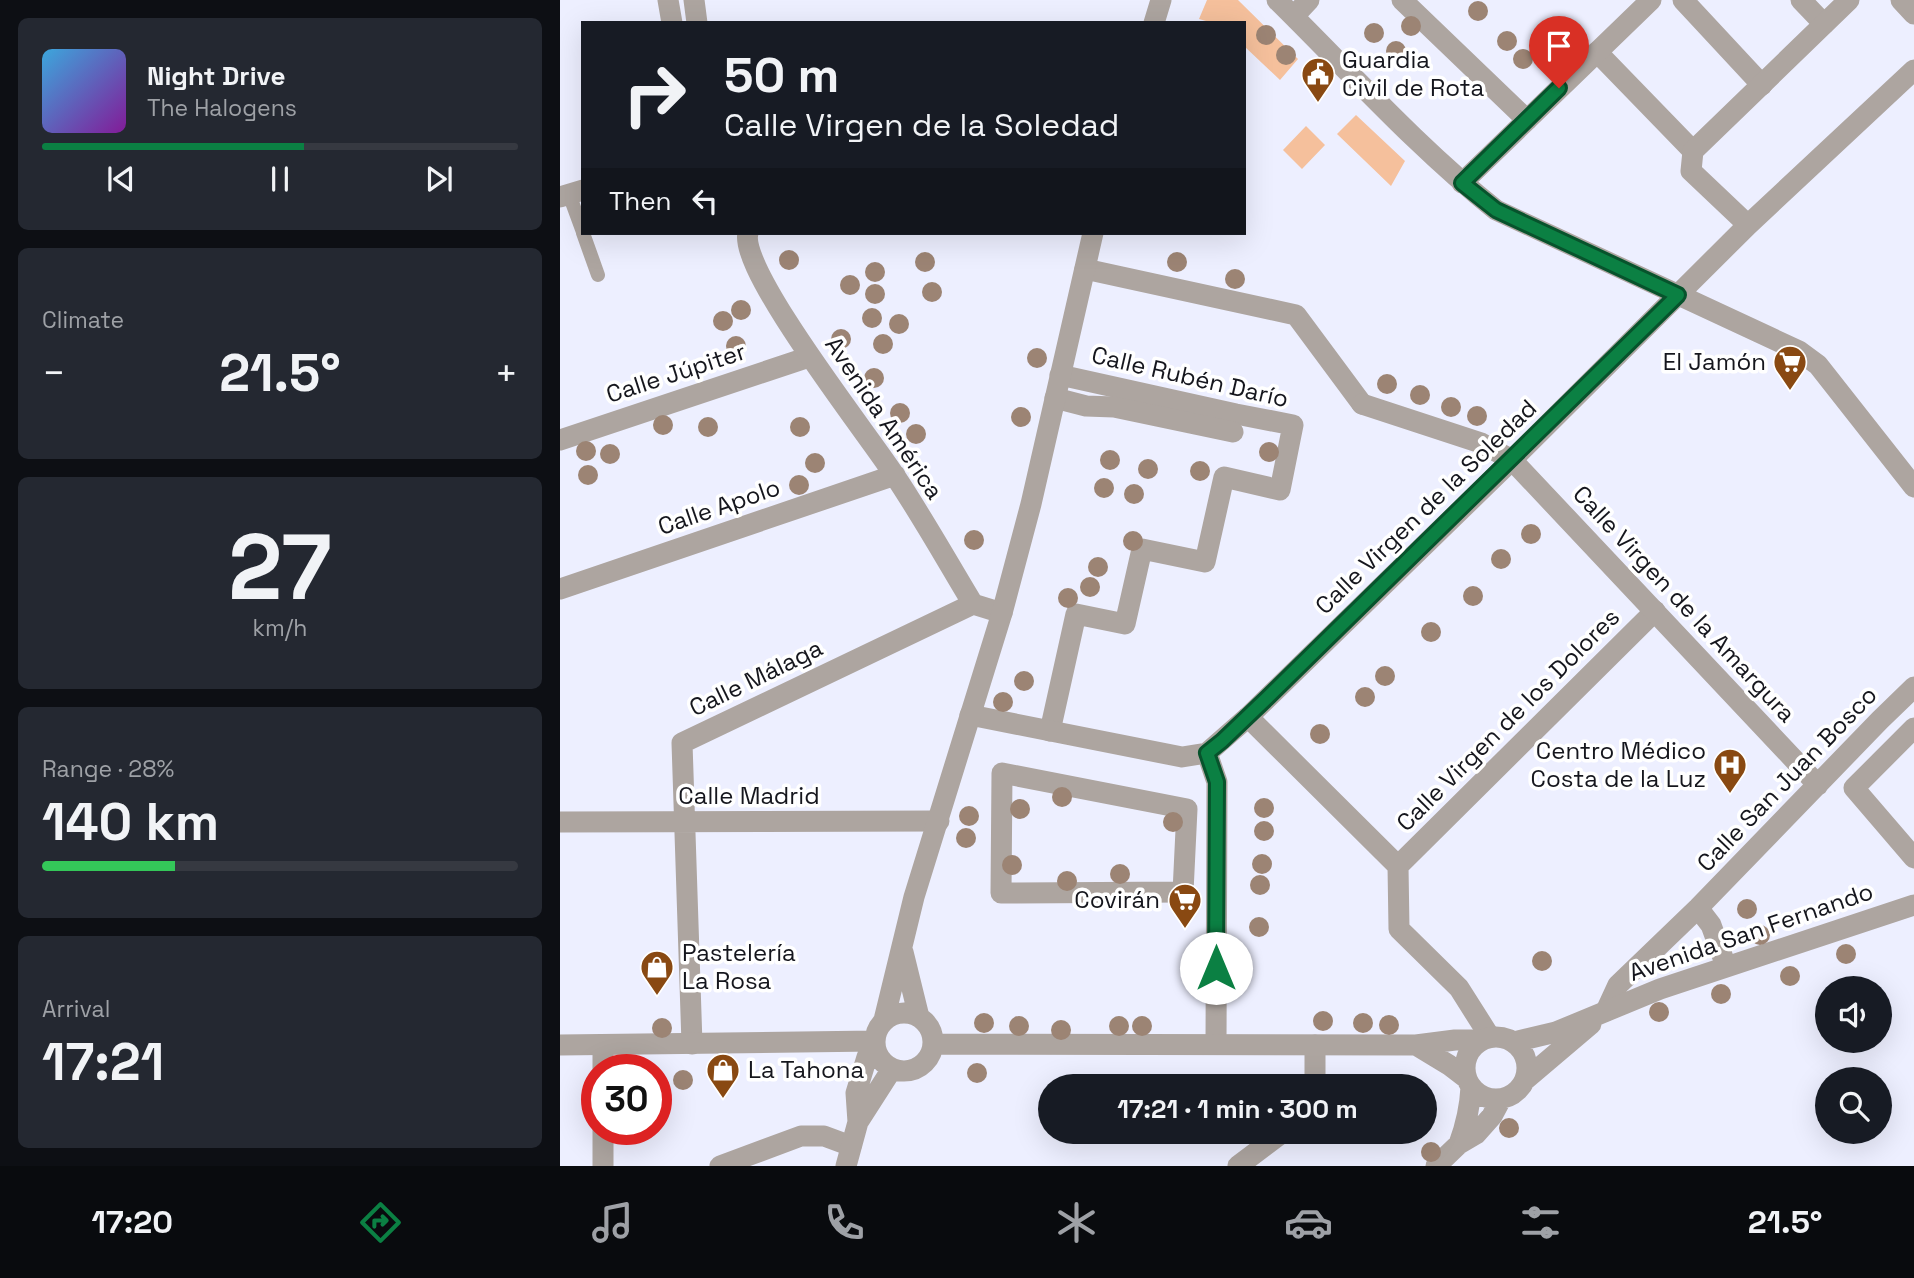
<!DOCTYPE html>
<meta charset="utf-8">
<style>
body{margin:0;font-family:"Space Grotesk",sans-serif;background:#242831;color:#f1f3f6;height:100vh;display:flex;flex-direction:column;font-size:26px;white-space:nowrap}
*{box-sizing:border-box;margin:0}
p{font-size:23px;color:#9ea1a6}
.icon{flex:none;width:38px;height:38px;fill:none;stroke:currentColor;stroke-width:2;stroke-linecap:round;stroke-linejoin:round}
.map{position:relative;flex:1;overflow:hidden}
.side{display:flex;flex-direction:column;gap:18px;padding:18px;background:#0d0f14;width:560px}
.side>*{flex:none}
.guide{position:absolute;left:21px;top:21px;width:665px;height:214px;border-radius:0px;box-shadow:0 7px 28px #0002;background:#171b24;color:#f1f3f6;overflow:hidden}
.buttons{position:absolute;left:1255px;top:976px;display:grid;gap:14px}
.buttons a{display:grid;place-items:center;width:77px;height:77px;border-radius:50%;background:#171b24;box-shadow:0 7px 28px #0002;font-size:35px}
.speed{position:absolute;left:21px;top:1054px;display:flex;gap:14px;font-size:35px;font-weight:700;text-align:center}
.speed>*{display:grid;place-content:center;width:91px;height:91px;border-radius:50%;background:#171b24;box-shadow:0 7px 28px #0002;line-height:1}
.speed .limit{border:10px solid #d22;background:#fff;color:#111}
.pin{position:absolute;display:grid;place-items:center;width:60px;height:60px;color:#fff;margin:-72px -30px;border-radius:50% 50% 50% 0;rotate:-45deg;box-shadow:0 0 7px #0007}
.pin .icon{rotate:45deg}
.me{position:absolute;width:77px;margin:-38px;rotate:0deg;stroke-linejoin:round;filter:drop-shadow(0 0 5px #0008)}
.turn{display:flex;align-items:center;gap:24px;height:147px;padding:0 28px;font-size:32px}
.turn .icon{width:91px;height:91px;stroke-width:2.5}
.turn b{display:block;font-size:49px;line-height:60px}
.then{display:flex;align-items:center;height:66px;padding:0 28px;background:#0003;gap:14px;font-size:26px}
.big{font-size:52px;font-weight:600;line-height:1.1}
.side .tile{flex:1;display:flex;flex-direction:column;justify-content:center;gap:10px;min-width:0;padding:0 24px;border-radius:10px;background:#242831}
.side .dial{align-items:center;gap:0}
.dial b{font-size:91px;line-height:1}
.song{display:flex;align-items:center;gap:21px}
.cover{width:84px;height:84px;border-radius:10px;background:linear-gradient(135deg,hsl(200 70% 55%),hsl(290 70% 35%))}
.played{height:7px;border-radius:4px;background:linear-gradient(90deg,#0b8043 55%,#363941 55%)}
.keys{display:flex;justify-content:space-around;direction:ltr}
.heat{display:flex;justify-content:space-between;align-items:center;font-size:38px;direction:ltr}
.charge{height:10px;border-radius:5px;background:linear-gradient(90deg,#34c759 28%,#363941 0)}
.trip{position:absolute;left:478px;top:1074px;width:399px;height:70px;border-radius:35px;background:#171b24;box-shadow:0 7px 28px #0002;font-weight:600;line-height:70px;text-align:center}
.tabs{display:flex;height:112px;justify-content:space-around;align-items:center;background:#090b0e;color:#9ea1a6}
.tabs .icon{width:49px;height:49px}
.tabs .selected{color:#0b8043}
.tabs b{font-size:32px;color:#f1f3f6}
main{display:flex;flex:1;min-height:0}
.map>svg:first-child{display:block}
</style>
<main>
<section class="side">
<div class="tile">
<div class="song"><i class="cover"></i><div><b>Night Drive</b><p>The Halogens</p></div></div>
<div class="played"></div>
<div class="keys"><svg class="icon" aria-label="previous" viewBox="0 0 24 24"><path d="M18 5L8 12l10 7zM5 5v14"/></svg><svg class="icon" aria-label="pause" viewBox="0 0 24 24"><path d="M8 5v14M16 5v14"/></svg><svg class="icon" aria-label="next" viewBox="0 0 24 24"><path d="M6 5l10 7-10 7zM19 5v14"/></svg></div>
</div>
<div class="tile"><p>Climate</p>
<div class="heat"><a>−</a><b class="big">21.5°</b><a>+</a></div>
</div>
<div class="tile dial"><b>27</b><p>km/h</p></div>
<div class="tile"><p>Range · 28%</p><b class="big">140 km</b><div class="charge"></div></div>
<div class="tile"><p>Arrival</p><b class="big">17:21</b></div>
</section>
<div class="map">
<svg width="1354" height="1166" viewBox="0 0 1354 1166">
<rect width="100%" height="100%" fill="#edefff"/>
<!-- green -->
<path fill="#f5c09c" d="M647,0H678L738,59L720,80L684,46V23H653L639,19Z
M796,115L845,161L831,186L777,134Z
M746,126L765,145L742,169L723,150Z"/>
<g fill="none" stroke-linecap="round" stroke-linejoin="round">
<!-- service -->
<path stroke="#ada5a0" stroke-width="14" d="M9,194L23,232
M23,233L38,275"/>
<!-- pedestrian -->
<path stroke="#ada5a0" stroke-width="21" d="M842,0L967,120
M1123,0L1202,85
M1241,0L1264,24
M1037,52L1133,151
M525,269L736,315L802,404
M0,440L249,357
M688,717L838,866L839,929L899,988L930,1037
M1354,728L1294,788L1354,858
M490,731L516,614L565,624L582,549L645,562L664,477L720,490L733,425L676,414L500,375
M442,773L627,809L623,892L441,893Z
M838,866L1095,611
M755,1045V1087
M678,1166L723,1132"/>
<!-- minor -->
<path stroke="#ada5a0" stroke-width="21" d="M717,0C789,71 857,147 936,210L1239,351L1258,365L1354,487
M1341,0L1354,14
M734,16L749,0
M902,183L1091,0
M0,197L23,190
M1188,225L1131,171L1133,151L1289,0
M188,233C178,270 310,437 335,476C363,518 387,561 413,604L442,613
M495,398L526,406L554,407L673,432
M802,404L921,443L952,460L1258,785
M0,589L335,475
M410,715L622,757L647,753L688,717L952,460L1188,225L1354,70
M647,753L657,782L656,1044
M0,822L379,821
M1138,908L1151,925L1166,966
M1046,1011L1058,985L1138,908L1320,720L1354,687
M132,1044L122,743L413,604
M43,1045V1069
M43,1129V1166
M160,1166L241,1136H264L291,1146"/>
<!-- tertiary -->
<path stroke="#ada5a0" stroke-width="21" d="M108,0L112,23
M134,0L137,23
M594,23L601,0
M343,952L359,1017
M315 1042a29 29 0 1 1 58 0a29 29 0 1 1-58 0Z
M324,1020L354,897L442,613L471,504L533,233
M905 1068a31 31 0 1 1 62 0a31 31 0 1 1-62 0Z
M954,1042L996,1032L1100,989L1354,905
M373,1044L856,1045L895,1040H922
M0,1045L315,1041
M856,1045L889,1065L906,1078
M965,1080L1031,1024
M298,1122L296,1093L307,1057L316,1051
M899,1144C906,1125 910,1107 911,1087
M286,1166L298,1122L332,1069
M876,1166L899,1144L916,1134L932,1116L941,1099"/>
</g>
<!-- trees -->
<g fill="#9c8474">
<circle cx="918" cy="11" r="10"/>
<circle cx="851" cy="26" r="10"/>
<circle cx="814" cy="33" r="10"/>
<circle cx="706" cy="35" r="10"/>
<circle cx="947" cy="41" r="10"/>
<circle cx="836" cy="51" r="10"/>
<circle cx="726" cy="55" r="10"/>
<circle cx="963" cy="59" r="10"/>
<circle cx="229" cy="260" r="10"/>
<circle cx="365" cy="262" r="10"/>
<circle cx="617" cy="262" r="10"/>
<circle cx="315" cy="272" r="10"/>
<circle cx="675" cy="279" r="10"/>
<circle cx="290" cy="285" r="10"/>
<circle cx="372" cy="292" r="10"/>
<circle cx="315" cy="294" r="10"/>
<circle cx="181" cy="310" r="10"/>
<circle cx="312" cy="318" r="10"/>
<circle cx="163" cy="321" r="10"/>
<circle cx="339" cy="324" r="10"/>
<circle cx="281" cy="339" r="10"/>
<circle cx="323" cy="344" r="10"/>
<circle cx="176" cy="346" r="10"/>
<circle cx="477" cy="358" r="10"/>
<circle cx="314" cy="378" r="10"/>
<circle cx="827" cy="384" r="10"/>
<circle cx="860" cy="395" r="10"/>
<circle cx="891" cy="407" r="10"/>
<circle cx="340" cy="413" r="10"/>
<circle cx="917" cy="416" r="10"/>
<circle cx="461" cy="417" r="10"/>
<circle cx="103" cy="425" r="10"/>
<circle cx="148" cy="427" r="10"/>
<circle cx="240" cy="427" r="10"/>
<circle cx="356" cy="434" r="10"/>
<circle cx="26" cy="451" r="10"/>
<circle cx="709" cy="452" r="10"/>
<circle cx="50" cy="454" r="10"/>
<circle cx="550" cy="460" r="10"/>
<circle cx="255" cy="463" r="10"/>
<circle cx="588" cy="469" r="10"/>
<circle cx="640" cy="471" r="10"/>
<circle cx="28" cy="475" r="10"/>
<circle cx="239" cy="485" r="10"/>
<circle cx="544" cy="488" r="10"/>
<circle cx="574" cy="494" r="10"/>
<circle cx="971" cy="534" r="10"/>
<circle cx="414" cy="540" r="10"/>
<circle cx="573" cy="541" r="10"/>
<circle cx="941" cy="559" r="10"/>
<circle cx="538" cy="567" r="10"/>
<circle cx="530" cy="587" r="10"/>
<circle cx="913" cy="596" r="10"/>
<circle cx="508" cy="598" r="10"/>
<circle cx="871" cy="632" r="10"/>
<circle cx="825" cy="676" r="10"/>
<circle cx="464" cy="681" r="10"/>
<circle cx="805" cy="697" r="10"/>
<circle cx="443" cy="702" r="10"/>
<circle cx="760" cy="734" r="10"/>
<circle cx="502" cy="797" r="10"/>
<circle cx="704" cy="808" r="10"/>
<circle cx="460" cy="809" r="10"/>
<circle cx="409" cy="816" r="10"/>
<circle cx="613" cy="822" r="10"/>
<circle cx="704" cy="831" r="10"/>
<circle cx="406" cy="838" r="10"/>
<circle cx="702" cy="864" r="10"/>
<circle cx="452" cy="865" r="10"/>
<circle cx="560" cy="874" r="10"/>
<circle cx="507" cy="881" r="10"/>
<circle cx="700" cy="885" r="10"/>
<circle cx="1187" cy="909" r="10"/>
<circle cx="699" cy="927" r="10"/>
<circle cx="1200" cy="935" r="10"/>
<circle cx="1286" cy="954" r="10"/>
<circle cx="640" cy="959" r="10"/>
<circle cx="982" cy="961" r="10"/>
<circle cx="1230" cy="976" r="10"/>
<circle cx="1161" cy="994" r="10"/>
<circle cx="1099" cy="1012" r="10"/>
<circle cx="763" cy="1021" r="10"/>
<circle cx="424" cy="1023" r="10"/>
<circle cx="803" cy="1023" r="10"/>
<circle cx="829" cy="1025" r="10"/>
<circle cx="459" cy="1026" r="10"/>
<circle cx="559" cy="1026" r="10"/>
<circle cx="582" cy="1026" r="10"/>
<circle cx="102" cy="1028" r="10"/>
<circle cx="501" cy="1030" r="10"/>
<circle cx="417" cy="1073" r="10"/>
<circle cx="123" cy="1080" r="10"/>
<circle cx="949" cy="1128" r="10"/>
<circle cx="871" cy="1152" r="10"/>
</g>
<g fill="none" stroke-linecap="round" stroke-linejoin="round">
<defs>
<path id="route" d="M656,968L657,782L647,753L662,741L707,698L1118,295L936,210L902,183L999,88"/>
</defs>
<!-- route casing -->
<use href="#route" stroke="#07532c" stroke-width="18"/>
<!-- route -->
<use href="#route" stroke="#0b8043" stroke-width="12"/>
</g>
<!-- icons -->
<defs>
<symbol id="civic-pin" viewBox="-11 -11 22 30"><path d="M0 17L-7.5 6A9.5 9.5 0 1 1 7.5 6Z" fill="#894912" stroke="#fff"/><path d="M-.6-6.5H3V-4.5H.6V-3L4-1V1h2V6H-6V1h2V-1L-.6-3ZM-1.2 2.5V6h2.4V2.5Z" fill="#fff"/></symbol>
<symbol id="supermarket-pin" viewBox="-11 -11 22 30"><path d="M0 17L-7.5 6A9.5 9.5 0 1 1 7.5 6Z" fill="#894912" stroke="#fff"/><path d="M-6-5.5h2.5l.6 2H6L4.5 2H-2.5L-4.4-4H-6ZM-1.5 3.2a1.3 1.3 0 1 0 .1 0ZM3 3.2a1.3 1.3 0 1 0 .1 0Z" fill="#fff"/></symbol>
<symbol id="hospital-pin" viewBox="-11 -11 22 30"><path d="M0 17L-7.5 6A9.5 9.5 0 1 1 7.5 6Z" fill="#894912" stroke="#fff"/><path d="M-5-5h3v3.5h4V-5h3V5h-3V1.5h-4V5h-3Z" fill="#fff"/></symbol>
<symbol id="shop-pin" viewBox="-11 -11 22 30"><path d="M0 17L-7.5 6A9.5 9.5 0 1 1 7.5 6Z" fill="#894912" stroke="#fff"/><path d="M-5-2.5h2.3a2.7 3.5 0 0 1 5.4 0H5L5.5 6h-11ZM-1.5-2.5h3a1.5 2.3 0 0 0-3 0Z" fill="#fff"/></symbol>
</defs>
<g fill-rule="evenodd">
<use href="#civic-pin" x="739" y="55" width="38" height="52"/>
<use href="#supermarket-pin" x="1211" y="343" width="38" height="52"/>
<use href="#hospital-pin" x="1151" y="746" width="38" height="52"/>
<use href="#supermarket-pin" x="606" y="881" width="38" height="52"/>
<use href="#shop-pin" x="78" y="948" width="38" height="52"/>
<use href="#shop-pin" x="144" y="1051" width="38" height="52"/>
</g>
<g text-anchor="middle" stroke-width="7" stroke-linejoin="round" paint-order="stroke">
<!-- poi labels -->
<g font-size="24" fill="#15161d" stroke="#fff" text-anchor="start">
<text x="782" y="68">Guardia<tspan x="782" dy="28">Civil de Rota</tspan></text>
<text x="1206" y="370" text-anchor="end">El Jamón</text>
<text x="1146" y="759" text-anchor="end">Centro Médico<tspan x="1146" dy="28">Costa de la Luz</tspan></text>
<text x="600" y="908" text-anchor="end">Covirán</text>
<text x="122" y="961">Pastelería<tspan x="122" dy="28">La Rosa</tspan></text>
<text x="188" y="1078">La Tahona</text>
</g>
<!-- street labels -->
<g font-size="24" fill="#15161d" stroke="#fff">
<text transform="translate(116 373) rotate(-18)" y="8">Calle Júpiter</text>
<text transform="translate(630 377) rotate(13)" y="8">Calle Rubén Darío</text>
<text transform="translate(324 418) rotate(56)" y="8">Avenida América</text>
<text transform="translate(159 507) rotate(-19)" y="8">Calle Apolo</text>
<text transform="translate(866 507) rotate(-44)" y="8">Calle Virgen de la Soledad</text>
<text transform="translate(1124 604) rotate(47)" y="8">Calle Virgen de la Amargura</text>
<text transform="translate(196 678) rotate(-26)" y="8">Calle Málaga</text>
<text transform="translate(948 720) rotate(-45)" y="8">Calle Virgen de los Dolores</text>
<text transform="translate(1227 779) rotate(-46)" y="8">Calle San Juan Bosco</text>
<text x="189" y="804">Calle Madrid</text>
<text transform="translate(1191 932) rotate(-19)" y="8">Avenida San Fernando</text>
</g>
</g>
</svg>
<div class="buttons">
<a><svg class="icon" aria-label="sound" viewBox="0 0 24 24"><path d="M4 9h4l5-4v14l-5-4H4zM17 9q2 3 0 6"/></svg></a>
<a><svg class="icon" aria-label="search" viewBox="0 0 24 24"><circle cx="10" cy="10" r="6"/><path d="M15 15l6 6"/></svg></a>
</div>
<div class="speed"><div class="limit">30</div></div>
<div class="pin" style="left:999px;top:88px;background:#d93025"><svg class="icon" aria-label="arrive" viewBox="0 0 24 24"><path d="M6 21V4h12l-3 4 3 4H6"/></svg></div>
<svg class="me" style="left:656px;top:968px" viewBox="-20 -20 40 40"><circle r="19" fill="#fff"/><path d="M0-13L10 11 0 6-10 11z" fill="#0b8043"/></svg>
<div class="trip">17:21 · 1 min · 300 m</div>
<div class="guide">
<div class="turn"><svg class="icon" aria-label="right" viewBox="0 0 24 24"><path d="M7 20v-9h11M14 6l5 5-5 5"/></svg><div><b>50 m</b>Calle Virgen de la Soledad</div></div>
<div class="then">Then<svg class="icon" aria-label="left" viewBox="0 0 24 24"><path d="M17 20v-9H6M10 6l-5 5 5 5"/></svg></div>
</div>
</div>
</main>
<nav class="tabs">
<b>17:20</b>
<svg class="icon selected" aria-label="directions" viewBox="0 0 24 24"><path d="M12 3l9 9-9 9-9-9zM9 14v-3h6M13 9l2 2-2 2"/></svg>
<svg class="icon" aria-label="music" viewBox="0 0 24 24"><path d="M9 18V5l10-2v13"/><circle cx="6" cy="18" r="3"/><circle cx="16" cy="16" r="3"/></svg>
<svg class="icon" aria-label="phone" viewBox="0 0 24 24"><path d="M5 4h4l2 5-3 2q2 4 5 5l2-3 5 2v4C11 20 4 13 5 4z"/></svg>
<svg class="icon" aria-label="climate" viewBox="0 0 24 24"><path d="M12 3v18M4 7l16 10M4 17L20 7"/></svg>
<svg class="icon" aria-label="car" viewBox="0 0 24 24"><path d="M5 17H2v-5l4-1 3-4h7l3 4 3 1v5h-3M9 17h6M6 11h13"/><circle cx="7" cy="17" r="2"/><circle cx="17" cy="17" r="2"/></svg>
<svg class="icon" aria-label="filters" viewBox="0 0 24 24"><path d="M4 7h16M4 17h16"/><circle cx="9" cy="7" r="2"/><circle cx="15" cy="17" r="2"/></svg>
<b>21.5°</b>
</nav>
